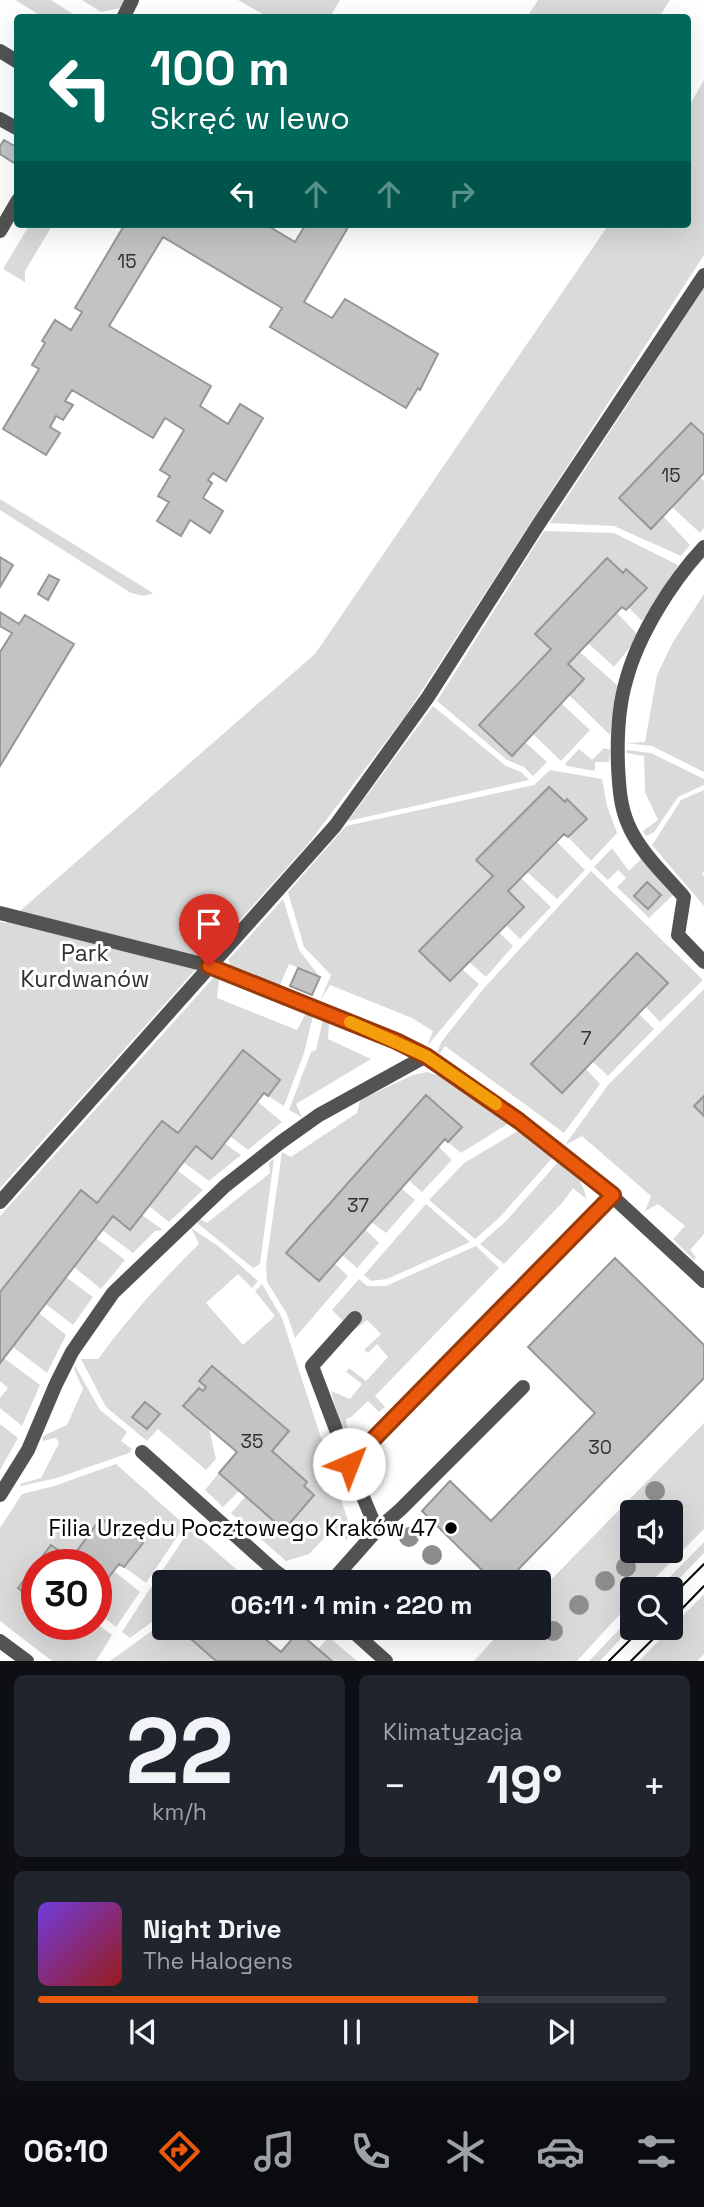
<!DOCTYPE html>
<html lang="pl">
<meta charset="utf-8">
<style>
body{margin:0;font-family:"Space Grotesk",sans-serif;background:#20242c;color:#f1f3f6;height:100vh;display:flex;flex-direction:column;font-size:26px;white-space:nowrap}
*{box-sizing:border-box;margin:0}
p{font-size:23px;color:#9ea1a6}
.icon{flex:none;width:38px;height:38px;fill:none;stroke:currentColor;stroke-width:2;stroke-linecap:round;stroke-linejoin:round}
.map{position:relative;height:1661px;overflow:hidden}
.side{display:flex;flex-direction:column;gap:14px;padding:14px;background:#0d0f14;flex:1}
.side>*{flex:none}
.guide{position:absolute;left:14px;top:14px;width:677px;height:214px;border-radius:7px;box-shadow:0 7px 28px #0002;background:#00695c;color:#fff;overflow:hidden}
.controls{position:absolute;left:620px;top:1500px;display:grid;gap:14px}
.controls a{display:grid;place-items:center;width:63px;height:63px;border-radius:7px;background:#171b24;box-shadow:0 7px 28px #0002;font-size:35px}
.speed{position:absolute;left:21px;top:1549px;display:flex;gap:14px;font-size:35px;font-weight:700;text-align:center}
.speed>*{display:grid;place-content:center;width:91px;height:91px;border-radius:50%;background:#171b24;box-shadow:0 7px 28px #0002;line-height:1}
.speed .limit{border:10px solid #d22;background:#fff;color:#111}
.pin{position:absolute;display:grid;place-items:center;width:60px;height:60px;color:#fff;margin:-72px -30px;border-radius:50% 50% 50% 0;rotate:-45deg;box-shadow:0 0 7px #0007}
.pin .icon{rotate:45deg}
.me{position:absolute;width:77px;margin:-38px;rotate:44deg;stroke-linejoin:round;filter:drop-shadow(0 0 5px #0008)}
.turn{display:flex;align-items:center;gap:24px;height:147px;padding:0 21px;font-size:32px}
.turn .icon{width:91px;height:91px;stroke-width:2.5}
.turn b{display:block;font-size:49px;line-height:60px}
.lanes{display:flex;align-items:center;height:66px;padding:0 21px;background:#0003;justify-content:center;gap:35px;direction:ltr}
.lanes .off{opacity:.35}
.big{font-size:52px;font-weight:800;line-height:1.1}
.side .card{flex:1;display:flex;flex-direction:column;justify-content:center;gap:10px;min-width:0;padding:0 24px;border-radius:10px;background:#20242c}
.side .dial{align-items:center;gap:0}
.dial b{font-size:91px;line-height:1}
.song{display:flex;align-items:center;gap:21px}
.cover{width:84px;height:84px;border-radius:10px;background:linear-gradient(135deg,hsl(260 70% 55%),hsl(0 70% 35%))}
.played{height:7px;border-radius:4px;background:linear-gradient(90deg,#ea580c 70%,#363941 70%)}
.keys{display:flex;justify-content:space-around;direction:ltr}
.heat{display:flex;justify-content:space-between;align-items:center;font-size:38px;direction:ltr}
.side .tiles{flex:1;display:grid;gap:14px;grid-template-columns:1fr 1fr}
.card:last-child{grid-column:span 2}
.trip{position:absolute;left:152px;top:1570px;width:399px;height:70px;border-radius:7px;background:#171b24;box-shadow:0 7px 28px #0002;font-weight:800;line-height:70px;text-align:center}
.menu{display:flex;height:112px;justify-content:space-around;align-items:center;background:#090b0e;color:#9ea1a6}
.menu .icon{width:49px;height:49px}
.menu .selected{color:#ea580c}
.menu b{font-size:32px;color:#f1f3f6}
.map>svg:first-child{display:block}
</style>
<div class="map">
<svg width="704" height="1661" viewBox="0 0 704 1661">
<rect width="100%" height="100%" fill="#fff"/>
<!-- green -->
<path fill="#dadada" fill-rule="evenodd" d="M15,0H51L78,17H43Z
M82,0H125L120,8L101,12Z
M238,0H340L330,17H268Z
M538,0H670L659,17H527Z
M704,80V255L406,715L308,844L0,1188V922L6,923L315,654L609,224H688V108Z
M30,224H53L25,271V282L3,269Z
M704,288V435L690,423L619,498L651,528L663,516L690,545L681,556L614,526L550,523Z
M700,477L704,481V528L700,533L672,507Z
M0,499L153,593L144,596L131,593L0,510Z
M544,531L614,533L678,565L642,621L628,607L646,588L627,569L623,573L607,558L551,649L525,742L547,762L533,776L524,767L507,760L437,701Z
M704,594V772L652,746L626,743L645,742L657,675L673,642Z
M617,613L639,636L614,667L588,643Z
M580,652L617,685L610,735L569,695L583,679L568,664Z
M561,703L590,730L561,761L533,734Z
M433,706L506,766L521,772L529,780L348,821Z
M604,748L610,750L609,762H595V771L567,766L565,764L579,749L592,760Z
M627,750L651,753L704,779V785L678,797L654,832L646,836L643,831L658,820L645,792L644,756L626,753Z
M550,770L602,779L607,806L617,833L591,861L568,837L586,818L567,800L477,860L493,876L419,951L450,981L462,969L479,984L427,1046L433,1031L412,1018L330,985L320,1001L331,975L304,947L288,892L346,826L534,785Z
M704,790V871L702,874L704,876V906L652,845L681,800Z
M557,842L585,870L557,899L527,872Z
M612,848L629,871L642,858L673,895L649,918L617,887L626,878L618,870L608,880L594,867ZM647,882L661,895L648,909L634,897Z
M591,871L703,980L660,1022L646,1007L668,983L637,954L532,1063L562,1093L586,1069L600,1084L564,1133L445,1046L440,1053L437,1052L442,1041L485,987Z
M521,878L551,907L520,939L506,925L524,907L508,891Z
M283,899L299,950L320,977L289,964L280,985L232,967L229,963V959Z
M499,932L513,946L486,977L469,962Z
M214,977L219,980L217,998L297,1030L306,1013L313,1016L304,1053L284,1106L268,1096L280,1080L244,1051L178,1133L161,1121L97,1203L81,1190L0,1292V1216Z
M704,989V1096L694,1106L704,1116V1234L690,1250L696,1257L694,1260L673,1239L685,1226L658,1204L645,1211L651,1196L582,1136L565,1145L608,1085Z
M639,1014L654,1029L608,1076L593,1062Z
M323,1020L329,1024L328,1039L371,1059L296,1104L302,1117L289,1110L311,1052L316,1050Z
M427,1072L446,1078L509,1123L461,1153L448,1142L462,1126L426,1095L287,1253L318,1281L334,1263L348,1276L295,1338L287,1314L267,1282L266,1265L282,1152L291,1157L357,1113L360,1100L413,1075Z
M257,1101L282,1122L248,1150L230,1136Z
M518,1131L554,1156L499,1218L475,1239L429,1200L464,1163Z
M224,1143L241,1155L209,1181L183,1162L196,1146Z
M438,1146L452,1160L422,1192L408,1180Z
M274,1158L260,1264L253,1268L197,1223L200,1219L207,1223L270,1173L269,1163Z
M559,1161C573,1173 584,1180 586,1199L573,1188L562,1203L504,1264L480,1244L506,1221Z
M177,1170L203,1190L169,1222L149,1206Z
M401,1188L415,1200L386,1233L371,1222Z
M426,1204L470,1242L387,1279L371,1281L364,1275Z
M142,1215L163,1230L155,1231L133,1253L102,1230L113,1216L130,1230Z
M191,1228L218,1246L258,1281L252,1288L238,1274L206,1303L243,1345L275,1316L255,1291L262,1284L282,1318L350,1527L351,1532L347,1540L334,1528L309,1554L286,1561L231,1513L246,1496L284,1529L314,1495L304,1486L307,1482L272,1451L288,1431L213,1366L200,1381L206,1387L203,1391L198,1388L183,1406L209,1428L216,1459L206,1470L158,1429L147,1441L106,1407L81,1359H98C129,1317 162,1280 199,1244Z
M365,1229L379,1243L357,1268L342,1255Z
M96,1238L125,1260L101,1289L74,1267Z
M476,1246L499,1268L375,1396L385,1407L379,1412L368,1401L351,1417L346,1419L348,1433C338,1422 335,1405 331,1391L350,1399L362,1384L346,1372L349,1368L366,1381L388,1357L377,1344L368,1353L364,1350L381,1334L367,1320L353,1331L332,1310L359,1279L367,1286H386Z
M66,1277L93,1297L73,1325L46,1304Z
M39,1313L66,1335L47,1373L13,1347Z
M4,1358L40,1385L22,1426L0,1408V1398L8,1388L0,1381V1363Z
M75,1366L100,1410L127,1432L121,1441L132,1449L129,1453L57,1478L21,1486L20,1484L41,1478L59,1443L56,1438L42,1441L43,1436L67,1425L83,1389L74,1369Z
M704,1423V1529L644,1589H632V1601L577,1661H474L504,1628H539V1592ZM632,1512H670V1550H632Z
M0,1424L18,1438L0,1470Z
M116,1464L185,1525L146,1583L124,1567L142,1543L101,1518L71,1559L51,1545L18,1588L37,1603V1624L96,1623L112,1635L96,1661H52L0,1621V1528L22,1494L54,1486Z
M219,1473L239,1491L223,1507L205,1490Z
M190,1529L244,1576L221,1582H164V1587L154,1583Z
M704,1542V1553L669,1589H658Z
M114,1571L140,1592L116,1627L96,1611V1582L103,1586Z
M151,1587L164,1591V1613L130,1638L122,1632Z
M704,1594V1654L697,1661H639Z
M632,1616V1627L600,1661H589Z
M164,1622V1628H202L192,1640L216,1661H110Z
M329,1637L357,1661H332L318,1649Z"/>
<!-- building -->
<path fill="#c3c3c3" stroke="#979797" stroke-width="2" d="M4,140L18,148V158L14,163L0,154V146Z
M125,224H265L295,242L306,224H350L304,302L332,318L345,299L438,354L420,390L418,388L406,408L270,327L282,308L163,237L109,326L211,386L200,406L228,424L240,404L263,418L226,481L213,473L208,480L212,483L203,498L223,511L210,533L190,520L181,536L157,521L169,502L158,496L170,476L160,470L184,430L165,418L153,438L72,390L65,401L73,405L63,420L56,416L50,427L60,433L46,455L3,429L39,369L32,365L45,343L42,341L55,320L71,330L82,312L75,308Z
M691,423L704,435V473L651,529L619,498Z
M0,557L13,565L0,587Z
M607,558L623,573L626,569L647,588L626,610L622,607L620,609L568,664L584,679L512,756L479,725L551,649L535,634Z
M49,575L59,580L48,600L38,594Z
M0,612L19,624L25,615L74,644L0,766V652L12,633L0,626Z
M549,787L565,802L567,799L587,819L568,837L564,834L508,891L524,907L450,981L419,951L493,876L476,860Z
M647,882L661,895L648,909L634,896Z
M637,953L668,983L562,1093L531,1064Z
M298,968L320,977L312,995L290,986Z
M243,1050L280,1080L268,1096L264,1093L212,1159L196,1146L130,1230L113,1216L0,1363V1292L81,1190L97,1203L162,1121L178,1133Z
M426,1095L462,1127L448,1142L445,1139L319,1281L286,1253Z
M704,1096V1116L694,1106Z
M615,1258L704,1345V1378L506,1582H494L422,1511L450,1481L491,1521L595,1413L528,1347Z
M212,1366L289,1431L272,1451L307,1482L304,1486L314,1495L284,1530L219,1473L237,1452L183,1406L199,1388L203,1391L206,1387L199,1381Z
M145,1402L160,1414L147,1429L132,1417Z
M101,1518L118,1530L121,1527L143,1543L124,1567L119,1564L102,1586L96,1582V1564H37V1603L18,1588L51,1545L71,1559Z
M202,1628H207L212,1631L215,1628H252L281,1652L298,1632L332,1661H216L192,1640Z"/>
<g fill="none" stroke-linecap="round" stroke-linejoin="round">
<!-- service -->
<path stroke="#535353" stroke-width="14" d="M0,51L18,62
M0,119L18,129"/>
<!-- pedestrian -->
<path stroke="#535353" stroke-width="14" d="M0,913L210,966
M0,1202L335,826L428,697L538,525L704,275"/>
<!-- minor -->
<path stroke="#535353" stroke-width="14" d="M123,18L132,0
M0,231L18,200
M704,547C672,581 638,635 626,681C618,708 617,738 618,766C619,785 620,806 628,824C639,851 665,875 684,897L678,935L704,962
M210,966L396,1041L426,1056L519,1121L586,1172L704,1281
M142,1452L275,1571L290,1582
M349,1464L312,1366L355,1318
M0,1495L28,1450L56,1384L72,1352L113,1293L225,1186L281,1142L319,1115L426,1056
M377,1530L401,1509L523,1387
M331,1582L377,1530L349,1464L613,1195
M349,1628L386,1661
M0,1641L27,1661"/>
<!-- tram -->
<path stroke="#000" stroke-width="2" d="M670,1598L704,1564
M670,1621L704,1586
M609,1661L642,1628
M631,1661L664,1628"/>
</g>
<!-- trees -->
<g fill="#8e8e8e">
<circle cx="655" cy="1491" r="10"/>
<circle cx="409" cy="1537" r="10"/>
<circle cx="432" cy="1555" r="10"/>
<circle cx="626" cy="1567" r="10"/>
<circle cx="605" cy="1581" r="10"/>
<circle cx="579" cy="1605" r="10"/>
<circle cx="553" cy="1631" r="10"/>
</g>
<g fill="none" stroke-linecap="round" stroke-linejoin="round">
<defs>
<path id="route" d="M209,966L396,1041L426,1056L519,1121L613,1195L349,1464"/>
</defs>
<!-- route casing -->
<use href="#route" stroke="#983908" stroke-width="18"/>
<!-- route -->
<use href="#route" stroke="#ea580c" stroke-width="12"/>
<!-- slow -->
<path stroke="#f59e0b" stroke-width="12" d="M350,1022L426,1056L496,1104"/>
</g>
<!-- markers -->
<circle fill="#000" stroke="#fff" stroke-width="2.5" cx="451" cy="1528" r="7"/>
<g text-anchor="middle" stroke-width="6" stroke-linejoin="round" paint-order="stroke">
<!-- number labels -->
<g font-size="19" fill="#313131">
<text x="127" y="268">15</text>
<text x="671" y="482">15</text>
<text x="586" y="1045">7</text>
<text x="358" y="1212">37</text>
<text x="252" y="1448">35</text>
<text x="600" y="1454">30</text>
</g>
<!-- park labels -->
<g font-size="23" fill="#313131" stroke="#fff">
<text x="85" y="961">Park<tspan x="85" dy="26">Kurdwanów</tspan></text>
</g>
<!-- poi labels -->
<g font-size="23" fill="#000" stroke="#fff" text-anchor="end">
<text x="437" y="1536">Filia Urzędu Pocztowego Kraków 47</text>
</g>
</g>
</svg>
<div class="controls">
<a><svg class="icon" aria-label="sound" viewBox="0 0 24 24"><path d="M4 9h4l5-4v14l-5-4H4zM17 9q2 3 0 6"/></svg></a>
<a><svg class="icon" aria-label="search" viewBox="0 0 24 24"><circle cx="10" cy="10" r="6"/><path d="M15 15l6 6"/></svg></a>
</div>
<div class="speed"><div class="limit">30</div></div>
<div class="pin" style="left:209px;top:966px;background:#d93025"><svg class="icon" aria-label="arrive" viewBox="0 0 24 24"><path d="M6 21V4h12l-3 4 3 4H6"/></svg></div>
<svg class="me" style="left:349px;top:1464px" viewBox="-20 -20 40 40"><circle r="19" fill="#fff"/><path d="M0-13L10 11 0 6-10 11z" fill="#ea580c"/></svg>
<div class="trip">06:11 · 1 min · 220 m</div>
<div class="guide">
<div class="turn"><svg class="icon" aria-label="left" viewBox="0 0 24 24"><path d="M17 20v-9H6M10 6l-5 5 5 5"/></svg><div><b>100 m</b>Skręć w lewo</div></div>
<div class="lanes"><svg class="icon" aria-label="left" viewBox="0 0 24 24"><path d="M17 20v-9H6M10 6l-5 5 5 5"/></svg><svg class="icon off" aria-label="ahead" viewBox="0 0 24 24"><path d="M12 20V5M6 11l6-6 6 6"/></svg><svg class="icon off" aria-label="ahead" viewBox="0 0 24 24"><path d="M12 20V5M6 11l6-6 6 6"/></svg><svg class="icon off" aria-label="right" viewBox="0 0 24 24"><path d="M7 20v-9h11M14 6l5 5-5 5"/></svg></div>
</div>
</div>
<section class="side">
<div class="tiles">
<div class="card dial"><b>22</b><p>km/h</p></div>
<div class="card"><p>Klimatyzacja</p>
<div class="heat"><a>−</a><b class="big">19°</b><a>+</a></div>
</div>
<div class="card">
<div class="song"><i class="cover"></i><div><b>Night Drive</b><p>The Halogens</p></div></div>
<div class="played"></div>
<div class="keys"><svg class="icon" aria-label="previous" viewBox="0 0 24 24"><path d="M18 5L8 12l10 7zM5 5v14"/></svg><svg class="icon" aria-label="pause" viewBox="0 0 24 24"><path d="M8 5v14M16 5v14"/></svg><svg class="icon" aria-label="next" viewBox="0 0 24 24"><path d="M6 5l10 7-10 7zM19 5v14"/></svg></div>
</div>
</div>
</section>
<nav class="menu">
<b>06:10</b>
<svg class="icon selected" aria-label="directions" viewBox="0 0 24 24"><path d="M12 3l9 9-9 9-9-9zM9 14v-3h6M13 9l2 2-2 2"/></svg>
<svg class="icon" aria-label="music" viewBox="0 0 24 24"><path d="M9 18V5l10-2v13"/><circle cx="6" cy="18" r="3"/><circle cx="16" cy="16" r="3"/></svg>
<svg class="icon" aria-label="phone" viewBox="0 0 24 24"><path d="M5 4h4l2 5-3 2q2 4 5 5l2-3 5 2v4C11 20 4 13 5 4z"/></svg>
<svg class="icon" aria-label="climate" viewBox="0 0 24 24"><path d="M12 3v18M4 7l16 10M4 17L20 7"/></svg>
<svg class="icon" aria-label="car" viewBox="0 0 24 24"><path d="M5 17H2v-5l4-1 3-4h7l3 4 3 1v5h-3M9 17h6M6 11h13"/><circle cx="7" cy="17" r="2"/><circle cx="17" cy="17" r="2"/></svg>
<svg class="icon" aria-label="filters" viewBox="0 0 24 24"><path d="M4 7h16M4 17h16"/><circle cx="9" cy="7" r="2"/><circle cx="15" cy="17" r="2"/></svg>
</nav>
